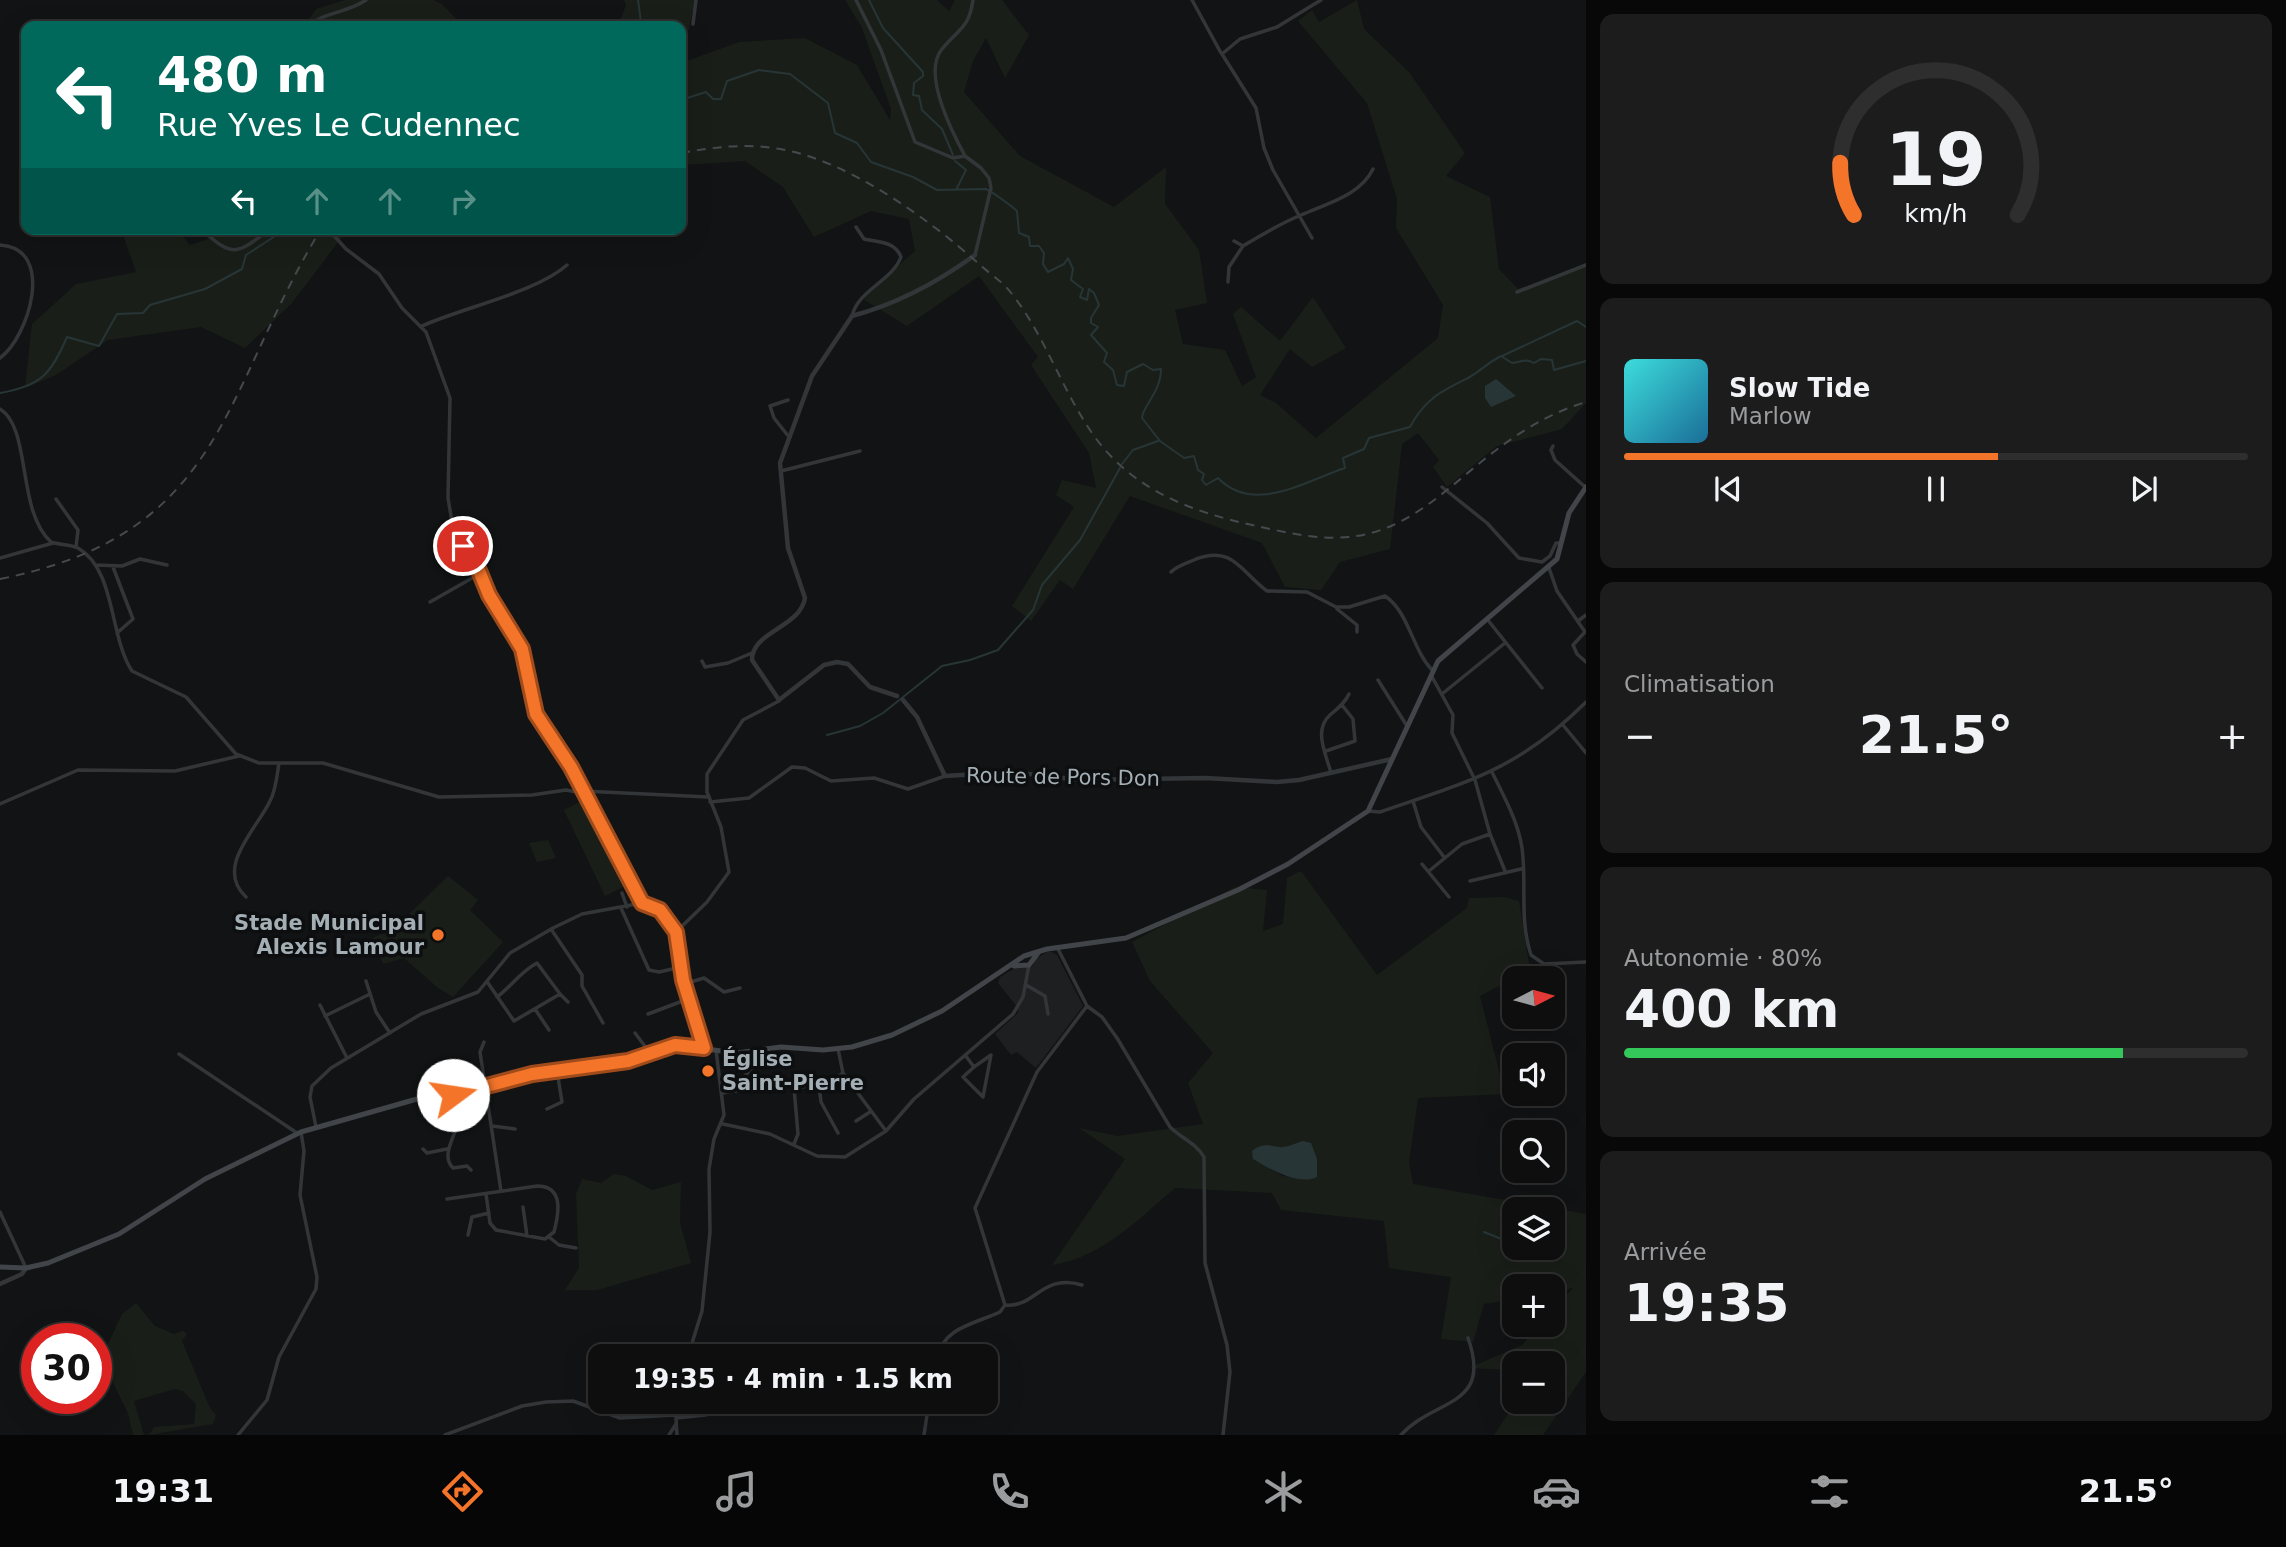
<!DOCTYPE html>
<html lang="fr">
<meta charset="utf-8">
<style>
body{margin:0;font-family:"DejaVu Sans",sans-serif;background:#1c1c1d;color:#f1f3f6;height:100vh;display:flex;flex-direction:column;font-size:26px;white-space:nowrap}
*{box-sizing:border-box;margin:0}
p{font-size:23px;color:#9b9c9e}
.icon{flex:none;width:38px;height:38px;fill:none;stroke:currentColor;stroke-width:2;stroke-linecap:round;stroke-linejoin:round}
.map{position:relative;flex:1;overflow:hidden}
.details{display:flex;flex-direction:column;gap:14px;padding:14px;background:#080808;width:700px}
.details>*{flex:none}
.hud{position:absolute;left:21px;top:21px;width:665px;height:214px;border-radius:14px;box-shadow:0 7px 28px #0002,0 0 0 2px #2e2e2f;background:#00695c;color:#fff;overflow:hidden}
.needle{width:46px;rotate:84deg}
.buttons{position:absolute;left:1502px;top:966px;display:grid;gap:14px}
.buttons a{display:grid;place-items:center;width:63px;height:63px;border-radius:14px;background:#0e0e0f;box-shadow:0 7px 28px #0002,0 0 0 2px #2e2e2f;font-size:35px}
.speed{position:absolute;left:21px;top:1323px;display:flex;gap:14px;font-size:35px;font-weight:700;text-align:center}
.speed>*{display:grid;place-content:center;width:91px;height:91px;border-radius:50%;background:#0e0e0f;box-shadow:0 7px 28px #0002,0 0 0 2px #2e2e2f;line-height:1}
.speed .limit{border:10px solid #d22;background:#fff;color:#111}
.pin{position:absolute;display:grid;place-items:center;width:60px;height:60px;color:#fff;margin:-30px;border:4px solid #fff;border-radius:50%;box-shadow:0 2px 7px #0007}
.me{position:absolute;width:77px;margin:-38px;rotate:76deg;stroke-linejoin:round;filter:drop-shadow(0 0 5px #0008)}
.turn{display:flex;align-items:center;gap:24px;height:147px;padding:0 21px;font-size:32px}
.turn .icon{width:91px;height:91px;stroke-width:2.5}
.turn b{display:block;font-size:49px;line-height:60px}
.lanes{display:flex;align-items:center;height:66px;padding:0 21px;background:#0003;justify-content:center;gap:35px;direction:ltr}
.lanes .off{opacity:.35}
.big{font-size:52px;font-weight:600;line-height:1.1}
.details .card{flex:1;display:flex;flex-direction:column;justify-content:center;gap:10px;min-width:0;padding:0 24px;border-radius:14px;background:#1c1c1d}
.details .dial{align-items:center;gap:0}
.dial svg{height:182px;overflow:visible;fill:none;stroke:#2e2e2f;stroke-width:7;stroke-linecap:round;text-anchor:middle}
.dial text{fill:#f1f3f6;stroke:none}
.song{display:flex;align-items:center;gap:21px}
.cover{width:84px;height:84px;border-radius:10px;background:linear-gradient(135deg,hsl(180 70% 55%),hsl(200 70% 35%))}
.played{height:7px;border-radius:4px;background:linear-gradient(90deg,#f4742a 60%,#2e2e2f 60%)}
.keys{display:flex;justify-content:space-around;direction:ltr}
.heat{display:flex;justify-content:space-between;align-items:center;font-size:38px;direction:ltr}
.charge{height:10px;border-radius:5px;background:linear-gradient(90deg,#34c759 80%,#2e2e2f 0)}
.trip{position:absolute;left:588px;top:1344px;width:410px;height:70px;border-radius:14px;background:#0e0e0f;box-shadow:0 7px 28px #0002,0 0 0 2px #2e2e2f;font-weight:600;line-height:70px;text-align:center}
.tab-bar{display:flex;height:112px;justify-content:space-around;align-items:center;background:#060606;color:#9b9c9e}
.tab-bar .icon{width:49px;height:49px}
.tab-bar .current{color:#f4742a}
.tab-bar b{font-size:32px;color:#f1f3f6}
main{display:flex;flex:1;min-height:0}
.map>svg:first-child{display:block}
</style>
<main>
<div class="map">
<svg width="1586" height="1435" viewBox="0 0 1586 1435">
<rect width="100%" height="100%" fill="#121314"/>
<!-- built -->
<path fill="#1e1f21" d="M1049,951L1057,955L1083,1006L1036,1068L1017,1052L1011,1055L995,1034L1018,1013V1008L998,983L1000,977L1015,968L1032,967L1035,959Z"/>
<!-- green -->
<path fill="#191f18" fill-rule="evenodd" d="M345,0H433L442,4L463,26H304L316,9Z
M624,0H695L689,29L681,42V26H618L626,5Z
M845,0H937L949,11L955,0H1002L1029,35L1005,78L986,38L973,61L964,92L1020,156L1114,207L1166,167L1165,204L1199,250L1207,303L1175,310L1183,344L1225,350L1242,386L1256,377L1233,314L1241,307L1280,341L1313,297L1346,348L1312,367L1290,349L1260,395L1276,403L1316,438L1438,338L1443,305L1396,228L1397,199L1367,103L1298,21L1312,10L1319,22L1357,0L1364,29L1409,72L1465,153L1446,176L1490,197L1499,269L1518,289L1586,263V403L1562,429L1497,446L1447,487L1433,467L1439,460L1418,433L1402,444L1390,549L1340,562L1321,590L1285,587L1262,543L1130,496L1073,589L1060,580L1031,621L1012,606L1074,507L1056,495L1062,480L1096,488L1089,453L1031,365L1038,357L979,276L907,326L861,298L915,251L909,219L871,211L814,237L783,187L745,161L681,165V54L687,61L739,42L805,38L857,65L890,120L891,109L862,28Z
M121,229H177L190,245L217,236L223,229H348L292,303L245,348L201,327L108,340L56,375L25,388L32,324L76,284L136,272Z
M583,800L629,884L605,896L564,810Z
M548,840L556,858L537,862L529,843Z
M1301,871L1377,975L1467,908L1469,898L1504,897L1519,901L1530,970L1480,996L1505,1094L1418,1098L1409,1163L1413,1184L1586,1214V1372L1543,1435H1494L1516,1402H1552V1363H1514V1370L1469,1368L1522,1345L1540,1325H1552V1311L1573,1288L1552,1292V1286H1514V1299L1484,1304L1473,1342L1441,1339L1451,1277L1389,1268L1384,1221L1281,1210L1272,1193L1175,1188C1137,1220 1103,1257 1052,1265L1125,1159L1079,1128L1117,1136L1203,1124L1188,1083L1213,1053L1150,981L1132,942L1235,887L1267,890L1263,931L1283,924L1287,878ZM1277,1147H1282L1305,1179L1283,1176L1253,1159ZM1514,1209H1552V1248H1514Z
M448,876L478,900L470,910L503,942L453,997L438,988L404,958L383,964L372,938L411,923L410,913Z
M614,1174L626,1176L652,1190L681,1182L680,1223L691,1263L597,1290H565L579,1268L576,1194L582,1179L601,1183Z
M136,1303L155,1326L174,1334L183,1331L187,1334L182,1341L210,1408L216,1415L213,1424L149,1435L154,1427L194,1424L196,1404L183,1391L175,1389L134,1401L144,1435H133L128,1413L101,1359L122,1314Z"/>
<!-- water -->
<path fill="#283537" d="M1496,379L1516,396L1491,407L1485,398V386Z
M1303,1141L1311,1143L1317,1159V1177C1298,1186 1270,1169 1253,1159L1252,1151C1262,1143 1269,1145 1279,1147C1286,1148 1296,1143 1303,1141Z"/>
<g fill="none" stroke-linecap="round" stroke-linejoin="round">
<!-- stream -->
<path stroke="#283537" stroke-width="2" d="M638,0L641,22L653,26
M869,0L883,28L923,72V76L914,83L913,95L919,96L922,110L942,129L953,155
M681,100L706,92L713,99H721L727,81L759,70L790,74L828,103L835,133L857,143L871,162L913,177L937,190L986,189C991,191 1013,207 1017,211L1019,233L1029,237L1030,246H1039L1044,253L1043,264L1048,272L1064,264L1068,258L1073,269L1071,280L1083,289L1080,297L1087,300L1089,289L1094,293L1099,305L1091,318V323L1098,327L1091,335L1107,353L1104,362L1113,370L1117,385L1124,386L1127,372L1143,364L1153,370L1161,369C1161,392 1142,407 1142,418L1160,441L1184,458L1194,456L1198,470L1204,474L1202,480L1206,485L1218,478C1254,515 1305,481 1345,468L1343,458L1364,449L1369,438L1410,427C1425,399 1440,392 1468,378C1479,372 1489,362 1501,356L1512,363C1522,362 1525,358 1534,363L1541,359L1552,360L1554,370L1586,361
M955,161L966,170L957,188
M1502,356L1577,321L1586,327
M0,393C41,386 51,374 67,337L99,346L117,314L143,313L150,305L205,289L242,269L246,255L286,229
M1122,464L1133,450L1158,441
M827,735L860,726L883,713L942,666L970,660L998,650L1033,610L1042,585L1080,540L1120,468
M1484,1232L1514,1244
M1526,1248L1548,1254"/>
<!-- minor -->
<path stroke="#333639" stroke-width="3.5" d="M856,0L881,50L915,142L953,158L965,156L981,168L989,178L991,188L975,255
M1192,0L1221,53
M693,24L696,0
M308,26C324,12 347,13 366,0
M965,156C952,132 922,73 942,49C958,29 969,29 973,0
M201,229C233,258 236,255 270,229
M328,229L346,249L379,274L402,308L426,332L450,398L448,498L453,528L475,561L489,595L522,649L536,714L571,767L642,903L660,910L676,932L683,980L704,1048
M1312,238L1273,170L1264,148L1256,108L1222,54L1240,39L1277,27L1321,0
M1234,241L1243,246C1261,235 1282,223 1301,215C1325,204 1360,196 1373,169
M0,245C56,248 29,337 0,358
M1228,282L1229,267L1243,246
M1517,292L1586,265
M852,316C858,290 892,281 901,257C895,241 878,242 864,239L856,227
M422,326C464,307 535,293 567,265
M788,400L770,406L774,418L789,437
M0,409C32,429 16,510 51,542C59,545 70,544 78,548C116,570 109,636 132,671L186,697L236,754L259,763H323L439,797L532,795L566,790L582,793
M1553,446L1551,450L1555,460L1585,487
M781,471L860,451
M1442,487L1487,523L1519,558L1542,562L1550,556L1556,543H1560
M56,499L78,530L76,547
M0,558L53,543
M96,565L122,566L140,559L167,565
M113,567L133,619L117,633
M1549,568L1557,591L1585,632L1573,645L1577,654L1586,662
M1171,572C1178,565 1188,563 1196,559C1233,545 1241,572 1267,591L1307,592L1336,607H1349L1385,596C1409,612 1412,649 1432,670
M430,602L481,573
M1337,609L1357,625V632
M1487,619L1542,688
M1578,621L1586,615
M702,661L705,667L728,663L752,653
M1431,675L1453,715L1452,733L1475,780L1490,834L1505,871
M1378,680L1407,726
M1442,694L1505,643
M1563,725L1586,753
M1326,751L1355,741L1353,719L1342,705
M1492,772C1504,797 1518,821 1522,848C1527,884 1519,919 1531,955L1544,964L1586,962
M1331,773C1326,754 1313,730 1330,715C1338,708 1345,703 1349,694
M582,791L708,797
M1413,801L1421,827L1444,857
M710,802L749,798L792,767L805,768L831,781L874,778L908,789L945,776
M0,804L78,770L175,771L239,756
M1368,811L1380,812C1467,782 1518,770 1586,702
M1422,864L1449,897
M1429,871L1462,844L1490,834
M1470,881L1521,869
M622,893L627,907
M246,897C214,867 257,829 270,801C276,790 277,775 279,763
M621,908L649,970L659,972L681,967
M551,929L582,975V986L603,1023
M676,932L707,902L729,872L721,827L707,792V774L743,720L779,701
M1057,947L1087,1006L1102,1017L1117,1038L1170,1127C1181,1138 1196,1143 1204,1157L1205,1263L1227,1345L1230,1372L1223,1435
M366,981L376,1012L390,1033
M488,983L514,1021L560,994L568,1002
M684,984L704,978L724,992L740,988
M1026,985L1045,996L1048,1014
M497,997C512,986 520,972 537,963L560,994
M320,1005L347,1058
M535,1009L549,1030
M648,1014L688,999
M325,1016L370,994
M635,1033L650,1053
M484,1042L480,1052L501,1191
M838,1049L843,1073L886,1131
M179,1054L297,1133
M965,1055L974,1067L963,1077L983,1097L991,1055L974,1067
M819,1085L821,1102L838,1133
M453,1093C455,1101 459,1112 458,1121C456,1136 440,1155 453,1168L467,1166L471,1170
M722,1093L741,1090L740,1081L751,1069L746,1052
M547,1109L562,1102L557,1071
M856,1121L870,1112
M723,1124L770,1134L817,1156L845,1157L886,1131L914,1099L1013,1014L1023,997L1029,965
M492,1126L515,1129
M316,1127L310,1097L312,1086L331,1068L421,1014L478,992L510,953L553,928L582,914L642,903
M794,1144L798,1134L794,1088L830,1083L843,1073
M423,1149L427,1153L447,1149
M447,1199L537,1186C564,1186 559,1213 554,1232L545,1239L496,1230L490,1223L486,1194
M523,1207L527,1236
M0,1212L26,1268
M468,1235L472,1217L489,1213
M549,1237L559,1245L576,1248
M1005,1305C1036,1308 1041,1273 1082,1285
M688,1356L702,1311L710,1232L709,1169L714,1139L724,1115L716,1050
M898,1356L940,1348
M939,1356C942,1328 977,1323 1000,1312L1005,1305L975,1208L1037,1072L1087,1006
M675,1402L677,1435
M676,1418L705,1415L756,1402
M238,1435L267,1400L279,1357L316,1289L317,1277L300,1195L304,1151L301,1132
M445,1435L522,1406L546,1402L573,1401L620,1418L675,1415
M669,1435L676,1424
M924,1435L929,1402
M1401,1435C1434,1398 1493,1408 1468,1338"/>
<!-- tertiary -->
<path stroke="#333639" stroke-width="4.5" d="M897,696L870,687L848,664L837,662L824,665L779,700L752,660C752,631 800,628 805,598L788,548L780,463L812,376L852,316C897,304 938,282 975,255
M903,700L917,717L945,776L1011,772L1080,780L1205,778L1277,782L1299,780L1392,759
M0,1284L22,1274L26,1268"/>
<!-- secondary -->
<path stroke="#414549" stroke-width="5" d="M1014,966L1029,965L1038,953
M0,1267L26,1268L48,1263L119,1234L205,1179L301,1132L417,1099L490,1086L532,1074L628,1061L675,1045L737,1053L781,1047L823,1050L852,1047L892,1035L942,1011L1024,956L1047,949L1126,938L1238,890L1288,864L1368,811L1438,661L1557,559L1569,513L1586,487"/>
<!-- rail -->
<path stroke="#464a4e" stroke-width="2" stroke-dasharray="9 7" stroke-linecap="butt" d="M681,153C715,147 745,143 780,149C847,160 929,219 979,264C990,274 1003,282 1012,294C1045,336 1061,388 1092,433C1132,491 1194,513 1261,527C1289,533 1319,540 1349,537C1413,531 1454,480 1503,445C1529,426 1556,411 1586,402
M0,579C225,534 220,395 321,229"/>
</g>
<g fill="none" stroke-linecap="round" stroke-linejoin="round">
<defs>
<path id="route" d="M453,1095L532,1074L628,1061L675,1045L704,1048L683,980L676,932L660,910L642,903L571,767L536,714L522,649L489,595L475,561L463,546"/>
</defs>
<!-- route casing -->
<use href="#route" stroke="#9f4b1b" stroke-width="18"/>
<!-- route -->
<use href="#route" stroke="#f4742a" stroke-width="12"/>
</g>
<!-- markers -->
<g fill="#f4742a" stroke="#0d0e0f" stroke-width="2.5">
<circle cx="438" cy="935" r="7"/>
<circle cx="708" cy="1071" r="7"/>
</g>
<g text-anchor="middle" stroke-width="7" stroke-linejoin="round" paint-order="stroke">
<!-- street labels -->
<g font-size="21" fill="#a3aeb5" stroke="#0d0e0f">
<text transform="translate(1063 777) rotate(1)" y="7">Route de Pors Don</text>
</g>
<!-- poi labels -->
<g font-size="21" font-weight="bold" fill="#a3aeb5" stroke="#0d0e0f" text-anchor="end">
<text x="424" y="930">Stade Municipal<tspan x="424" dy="24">Alexis Lamour</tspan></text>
<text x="722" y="1066" text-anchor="start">Église<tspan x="722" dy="24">Saint-Pierre</tspan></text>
</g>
</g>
</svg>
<div class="buttons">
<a><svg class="needle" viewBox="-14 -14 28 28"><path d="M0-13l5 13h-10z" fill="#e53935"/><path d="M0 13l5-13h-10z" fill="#9b9c9e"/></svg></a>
<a><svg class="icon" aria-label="sound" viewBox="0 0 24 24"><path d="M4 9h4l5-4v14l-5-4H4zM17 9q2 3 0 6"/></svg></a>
<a><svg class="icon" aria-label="search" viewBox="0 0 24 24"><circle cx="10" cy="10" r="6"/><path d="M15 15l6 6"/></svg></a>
<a><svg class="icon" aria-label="layers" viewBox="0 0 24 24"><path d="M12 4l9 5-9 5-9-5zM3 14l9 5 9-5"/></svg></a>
<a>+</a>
<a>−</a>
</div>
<div class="speed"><div class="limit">30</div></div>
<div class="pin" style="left:463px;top:546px;background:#d93025"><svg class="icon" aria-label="arrive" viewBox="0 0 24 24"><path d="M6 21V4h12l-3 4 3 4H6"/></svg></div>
<svg class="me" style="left:453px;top:1095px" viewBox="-20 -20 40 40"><circle r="19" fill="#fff"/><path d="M0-13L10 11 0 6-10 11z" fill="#f4742a"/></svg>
<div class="trip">19:35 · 4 min · 1.5 km</div>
<div class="hud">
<div class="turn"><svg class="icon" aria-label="left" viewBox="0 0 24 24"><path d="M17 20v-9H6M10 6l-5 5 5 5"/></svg><div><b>480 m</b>Rue Yves Le Cudennec</div></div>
<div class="lanes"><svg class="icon" aria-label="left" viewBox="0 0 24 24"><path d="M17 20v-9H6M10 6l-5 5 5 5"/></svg><svg class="icon off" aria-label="ahead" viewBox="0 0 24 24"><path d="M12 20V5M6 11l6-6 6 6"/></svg><svg class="icon off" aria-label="ahead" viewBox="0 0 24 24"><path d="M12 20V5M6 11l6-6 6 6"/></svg><svg class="icon off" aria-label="right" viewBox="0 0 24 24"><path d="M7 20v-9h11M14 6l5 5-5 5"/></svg></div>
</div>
</div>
<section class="details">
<div class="card dial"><svg viewBox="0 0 100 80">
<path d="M14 69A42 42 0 1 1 86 69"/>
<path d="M14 69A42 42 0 0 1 8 46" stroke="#f4742a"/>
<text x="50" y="56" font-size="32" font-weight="700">19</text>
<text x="50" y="72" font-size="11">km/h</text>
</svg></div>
<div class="card">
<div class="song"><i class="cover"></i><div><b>Slow Tide</b><p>Marlow</p></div></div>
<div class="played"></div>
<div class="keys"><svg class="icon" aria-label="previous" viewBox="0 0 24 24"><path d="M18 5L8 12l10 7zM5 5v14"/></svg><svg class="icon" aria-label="pause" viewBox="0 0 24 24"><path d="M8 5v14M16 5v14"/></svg><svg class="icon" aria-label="next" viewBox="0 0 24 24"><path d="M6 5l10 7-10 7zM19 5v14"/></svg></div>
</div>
<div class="card"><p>Climatisation</p>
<div class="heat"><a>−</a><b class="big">21.5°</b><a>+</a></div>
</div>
<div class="card"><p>Autonomie · 80%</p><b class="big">400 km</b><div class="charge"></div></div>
<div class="card"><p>Arrivée</p><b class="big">19:35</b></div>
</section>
</main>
<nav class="tab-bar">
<b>19:31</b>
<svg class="icon current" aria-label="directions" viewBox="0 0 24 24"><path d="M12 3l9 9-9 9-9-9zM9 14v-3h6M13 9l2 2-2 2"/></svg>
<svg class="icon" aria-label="music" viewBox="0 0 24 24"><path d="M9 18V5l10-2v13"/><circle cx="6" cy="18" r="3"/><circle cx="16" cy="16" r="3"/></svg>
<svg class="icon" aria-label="phone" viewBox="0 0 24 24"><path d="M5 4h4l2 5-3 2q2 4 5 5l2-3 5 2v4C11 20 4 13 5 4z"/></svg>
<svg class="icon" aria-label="climate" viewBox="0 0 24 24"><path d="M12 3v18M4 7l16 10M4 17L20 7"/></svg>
<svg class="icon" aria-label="car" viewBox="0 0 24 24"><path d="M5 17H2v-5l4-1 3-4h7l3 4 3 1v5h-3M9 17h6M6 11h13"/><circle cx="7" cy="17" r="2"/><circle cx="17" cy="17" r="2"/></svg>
<svg class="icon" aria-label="filters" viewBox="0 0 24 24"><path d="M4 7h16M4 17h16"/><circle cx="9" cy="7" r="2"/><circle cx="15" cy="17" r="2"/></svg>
<b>21.5°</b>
</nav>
